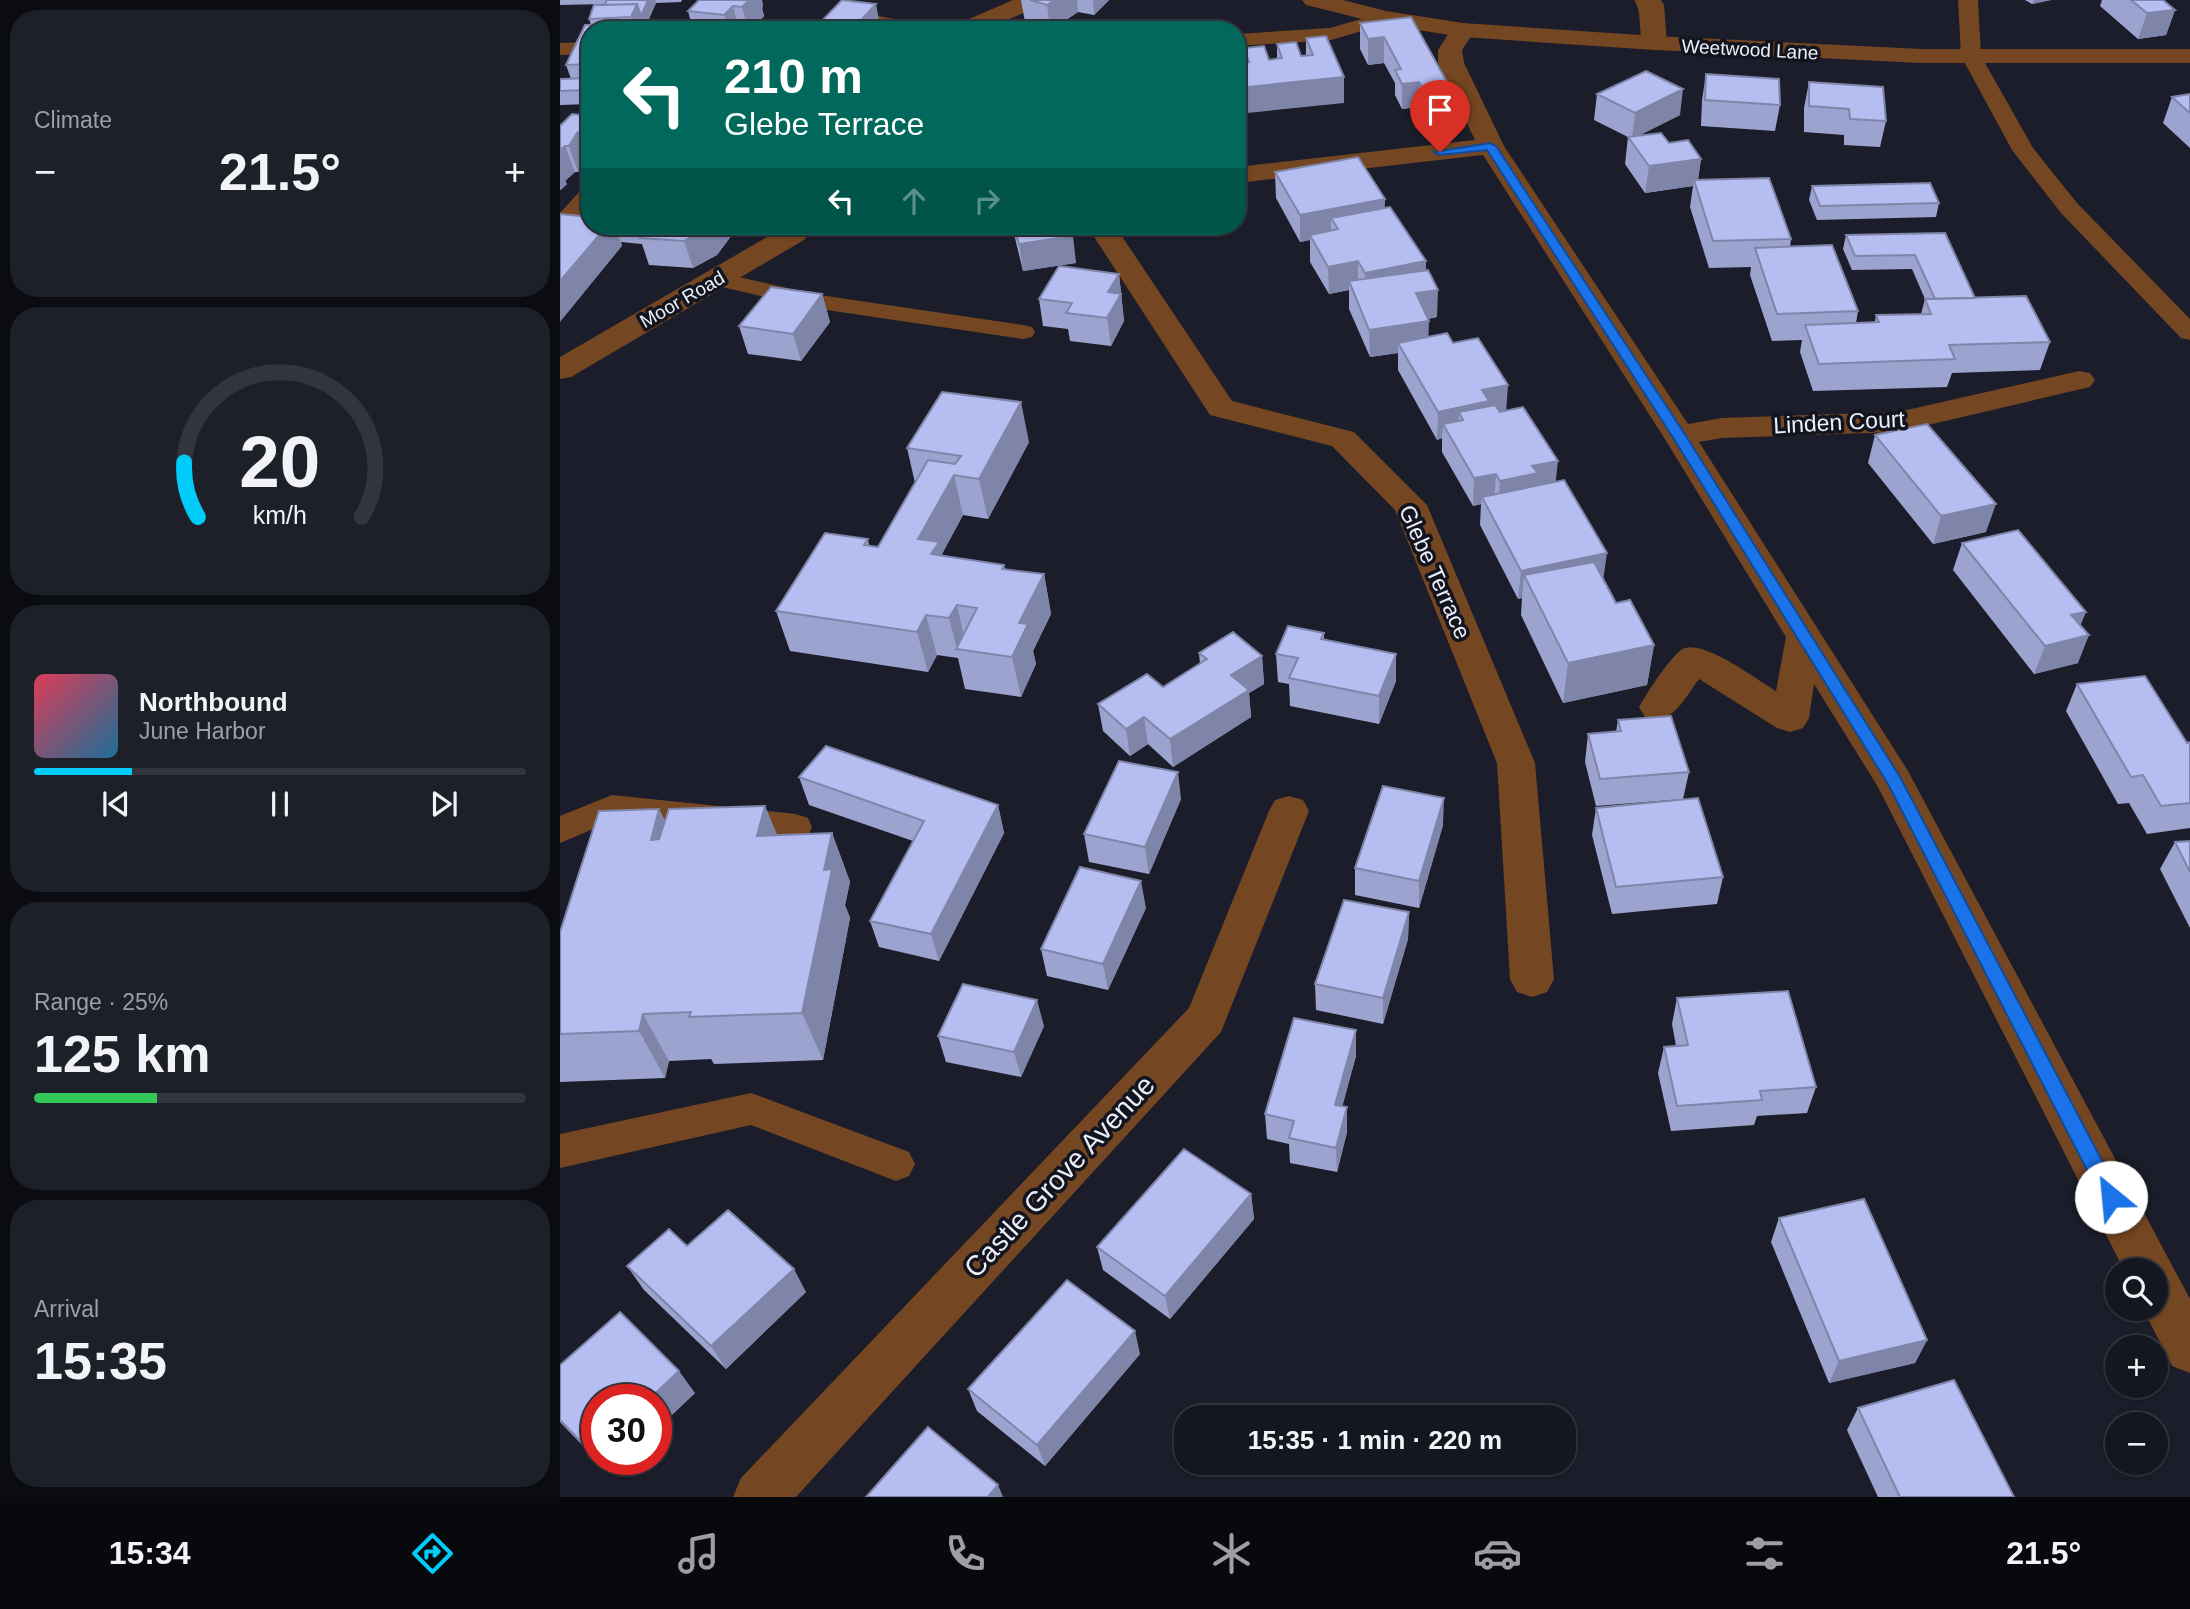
<!DOCTYPE html>
<meta charset="utf-8">
<style>
body{margin:0;font-family:Helvetica,sans-serif;background:#1d1f29;color:#f1f3f6;height:100vh;display:flex;flex-direction:column;font-size:26px;white-space:nowrap}
*{box-sizing:border-box;margin:0}
p{font-size:23px;color:#9d9fa5}
.icon{flex:none;width:38px;height:38px;fill:none;stroke:currentColor;stroke-width:2;stroke-linecap:round;stroke-linejoin:round}
.map{position:relative;flex:1;overflow:hidden}
.panel{display:flex;flex-direction:column;gap:10px;padding:10px;background:#0b0c12;width:560px}
.panel>*{flex:none}
.top-card{position:absolute;left:21px;top:21px;width:665px;height:214px;border-radius:28px;box-shadow:0 2px 5px #0004,0 0 0 2px #33353e;background:#00695c;color:#fff;overflow:hidden}
.controls{position:absolute;left:1545px;top:1258px;display:grid;gap:14px}
.controls a{display:grid;place-items:center;width:63px;height:63px;border-radius:50%;background:#141620;box-shadow:0 2px 5px #0004,0 0 0 2px #33353e;font-size:35px}
.speed{position:absolute;left:21px;top:1384px;display:flex;gap:14px;font-size:35px;font-weight:700;text-align:center}
.speed>*{display:grid;place-content:center;width:91px;height:91px;border-radius:50%;background:#141620;box-shadow:0 2px 5px #0004,0 0 0 2px #33353e;line-height:1}
.speed .limit{border:10px solid #d22;background:#fff;color:#111}
.pin{position:absolute;display:grid;place-items:center;width:60px;height:60px;color:#fff;margin:-72px -30px;border-radius:50% 50% 50% 0;rotate:-45deg;box-shadow:0 0 7px #0007}
.pin .icon{rotate:45deg}
.me{position:absolute;width:77px;margin:-38px;rotate:332deg;stroke-linejoin:round;filter:drop-shadow(0 0 5px #0008)}
.turn{display:flex;align-items:center;gap:24px;height:147px;padding:0 28px;font-size:32px}
.turn .icon{width:91px;height:91px;stroke-width:2.5}
.turn b{display:block;font-size:49px;line-height:60px}
.lanes{display:flex;align-items:center;height:66px;padding:0 28px;background:#0003;justify-content:center;gap:35px;direction:ltr}
.lanes .off{opacity:.35}
.big{font-size:52px;font-weight:600;line-height:1.1}
.panel .widget{flex:1;display:flex;flex-direction:column;justify-content:center;gap:10px;min-width:0;padding:0 24px;border-radius:28px;background:#1d1f29}
.panel .dial{align-items:center;gap:0}
.dial svg{height:182px;overflow:visible;fill:none;stroke:#33353e;stroke-width:7;stroke-linecap:round;text-anchor:middle}
.dial text{fill:#f1f3f6;stroke:none}
.song{display:flex;align-items:center;gap:21px}
.cover{width:84px;height:84px;border-radius:10px;background:linear-gradient(135deg,hsl(350 70% 55%),hsl(200 70% 35%))}
.played{height:7px;border-radius:4px;background:linear-gradient(90deg,#00cbf9 20%,#33353e 20%)}
.keys{display:flex;justify-content:space-around;direction:ltr}
.heat{display:flex;justify-content:space-between;align-items:center;font-size:38px;direction:ltr}
.charge{height:10px;border-radius:5px;background:linear-gradient(90deg,#34c759 25%,#33353e 0)}
.trip{position:absolute;left:614px;top:1405px;width:402px;height:70px;border-radius:28px;background:#141620;box-shadow:0 2px 5px #0004,0 0 0 2px #33353e;font-weight:600;line-height:70px;text-align:center}
.tab-bar{display:flex;height:112px;justify-content:space-around;align-items:center;background:#08090d;color:#9d9fa5}
.tab-bar .icon{width:49px;height:49px}
.tab-bar .current{color:#00cbf9}
.tab-bar b{font-size:32px;color:#f1f3f6}
main{display:flex;flex:1;min-height:0}
.map>svg:first-child{display:block}
</style>
<main>
<section class="panel">
<div class="widget"><p>Climate</p>
<div class="heat"><a>−</a><b class="big">21.5°</b><a>+</a></div>
</div>
<div class="widget dial"><svg viewBox="0 0 100 80">
<path d="M14 69A42 42 0 1 1 86 69"/>
<path d="M14 69A42 42 0 0 1 8 45" stroke="#00cbf9"/>
<text x="50" y="56" font-size="32" font-weight="700">20</text>
<text x="50" y="72" font-size="11">km/h</text>
</svg></div>
<div class="widget">
<div class="song"><i class="cover"></i><div><b>Northbound</b><p>June Harbor</p></div></div>
<div class="played"></div>
<div class="keys"><svg class="icon" aria-label="previous" viewBox="0 0 24 24"><path d="M18 5L8 12l10 7zM5 5v14"/></svg><svg class="icon" aria-label="pause" viewBox="0 0 24 24"><path d="M8 5v14M16 5v14"/></svg><svg class="icon" aria-label="next" viewBox="0 0 24 24"><path d="M6 5l10 7-10 7zM19 5v14"/></svg></div>
</div>
<div class="widget"><p>Range · 25%</p><b class="big">125 km</b><div class="charge"></div></div>
<div class="widget"><p>Arrival</p><b class="big">15:35</b></div>
</section>
<div class="map">
<svg width="1630" height="1497" viewBox="0 0 1630 1497">
<rect width="100%" height="100%" fill="#1b1d2a"/>
<g fill="none" stroke-linecap="round" stroke-linejoin="round">
<!-- service -->
<path fill="#744622" fill-rule="evenodd" d="M1398,0H1418L1421,56L1473,148L1517,203L1630,319V340L1621,338L1501,213L1452,150L1401,56Z
M826,12L833,14L836,18L833,22L771,40L677,46V34L770,28Z
M30,42V54L0,55V43Z
M157,272L253,294L463,325L472,327L475,332L472,337L463,339L253,308L149,284L145,279L149,274Z
M52,795L236,814L248,818L252,827L248,836L236,840L55,820L0,843V816Z
M191,1093L349,1152L355,1164L349,1176L336,1181L191,1125L0,1168V1134Z"/>
<!-- minor -->
<path fill="#744622" fill-rule="evenodd" d="M1074,0H1101L1104,5L1107,43L1104,48H1086C1076,34 1084,15 1074,0Z
M309,14L364,25L367,30H225L228,25L237,23Z
M903,23L912,25L915,30L902,50L904,63L944,146L1128,424L1162,418L1338,412L1519,371L1530,373L1535,380L1530,387L1338,432L1162,438L1139,442L1348,771L1630,1299V1373L1612,1366L1583,1309H1596V1270H1564L1318,787L1254,684L1249,718L1243,728L1230,732L1217,728L1139,679C1123,700 1114,725 1085,717L1079,707C1087,693 1108,660 1121,650C1140,636 1197,680 1216,691L1226,637L1103,436L923,155L677,183V167L915,140L878,63V50L894,25Z
M30,189V214L11,235L0,237V213L20,191Z
M527,226H555L672,401L794,432L867,505L975,763L994,979L987,992L972,997L957,992L950,979L937,763L835,510L772,446L650,415Z
M729,796L743,800L749,811L661,1032L236,1497H173L181,1478L629,1008L709,811L715,800Z"/>
<!-- tertiary -->
<path fill="#744622" fill-rule="evenodd" d="M453,0H485L481,5L425,30H392L395,25Z
M742,0H783L826,11L903,23L1095,36L1362,49H1630V63H1362L1095,50L903,37L826,25L746,5Z
M226,226H256L244,240L11,377L0,379V357Z"/>
</g>
<!-- wall -->
<path fill="#9da3cf" d="M0,0H122L121,2L96,3L84,30H30V104L0,105V79H11L6,65L31,25L29,19L45,4L0,5Z
M138,0H202L203,6L202,8L204,16L191,30H133L128,11L138,1Z
M461,0H549L534,15L518,12L491,30L465,22Z
M1465,0H1491L1472,4Z
M1542,0H1603L1615,10L1606,35L1578,39L1540,6Z
M851,17L893,93L892,119L866,122L858,107L842,109L835,95V83L824,63L808,65L800,49V23Z
M746,38L784,77V103L685,62L684,48L709,60L717,59V44L741,56H746Z
M1146,74L1220,105L1215,131L1141,126L1142,100Z
M1249,82L1326,121L1320,147L1284,145V135L1244,132V108Z
M1037,94L1120,115L1078,136L1109,143L1141,159L1138,180L1231,239L1230,247L1298,311L1296,323L1315,322L1316,315L1361,314L1365,299L1352,269L1292,270L1283,249L1286,235L1385,233L1415,298L1490,342L1480,370L1392,373L1387,387L1253,391L1240,352L1242,340L1212,341L1190,275L1191,267L1149,268L1130,207L1133,186L1085,193L1065,164L1068,137L1034,120Z
M1630,94V148L1603,123L1612,97Z
M30,116V158L27,160L18,172H15L5,181L7,184L0,190V126Z
M715,172L825,199L824,208L866,261V270L877,317L868,319V337L893,343L946,411L996,482L1056,603L1094,645L1087,685L1003,703L961,615L962,598L958,599L920,525L921,504L913,506L882,452V438L877,440L838,370V353L810,357L789,309V290L769,294L750,262V240L740,242L716,198Z
M1252,186L1379,203L1376,217L1257,220L1249,200Z
M30,226H176L177,228L157,255L133,268L89,265L82,244L61,242L62,246Z
M452,226H509L516,263L463,271Z
M559,274L564,321L551,346L510,341L508,329L483,326L479,299Z
M262,294L270,322L241,361L188,354L179,326Z
M1315,435L1426,532L1373,544L1308,463Z
M469,442L428,519L403,515L382,554V556L444,565L445,569L484,574L491,614L473,651L476,664L461,697L405,689L398,658L377,655L368,672L230,651L216,611L308,539L309,546L318,547L355,483L347,448Z
M1402,543L1521,625L1518,663L1474,674L1393,570Z
M764,633V640L836,681L819,724L730,706L729,684L718,682L716,654Z
M639,653L702,656L704,684L689,693L691,717L613,767L588,744L570,756L543,731L538,704L603,687L640,664Z
M1517,684L1627,743L1630,742V828L1587,834L1569,803L1558,804L1506,711Z
M1058,720L1129,772L1123,799L1036,806L1025,762L1028,734L1056,732Z
M239,777L438,805L444,833L379,961L319,947L310,921L353,841L249,805Z
M621,799L589,874L529,862L524,834Z
M205,806L217,835L272,833L290,882L285,905L290,918L263,1060L154,1064L151,1059L109,1061L105,1078L0,1082V932L99,809L105,821Z
M1036,808L1163,877L1157,904L1052,914L1032,835Z
M883,825L859,908L795,895V868Z
M1630,841V928L1600,869L1615,842Z
M586,908L548,990L487,976L481,949Z
M849,912L848,939L823,1024L756,1010L755,984Z
M1117,998L1256,1087L1247,1113L1197,1116L1194,1125L1111,1131L1098,1073L1104,1047L1116,1046L1112,1024Z
M484,1026L461,1077L386,1062L378,1036Z
M796,1030V1056L782,1106L787,1107V1132L777,1172L730,1163L729,1144L707,1139L705,1114Z
M691,1194L694,1219L610,1319L543,1270L537,1247Z
M1219,1218L1367,1340L1355,1363L1269,1383L1211,1242Z
M127,1246L246,1292L166,1369L84,1290L67,1266Z
M580,1354L485,1466L417,1411L408,1389Z
M0,1365L135,1393L96,1430V1400H37V1460H65L50,1474L0,1422Z
M1298,1408L1454,1497H1318L1287,1430Z"/>
<!-- shaded-wall -->
<path fill="#7f85a9" d="M88,0H95L96,3L84,30H75L71,17L77,4Z
M189,0H202L203,6L202,8L204,16L191,30H188L182,7Z
M494,0H517L518,12L490,30L487,5Z
M533,0H549L534,15Z
M1474,0H1491L1472,4Z
M316,4L321,30H292Z
M173,6L179,30H169L164,15Z
M1615,10L1606,35L1578,39L1587,13Z
M824,37V63L808,65V39Z
M784,77V103L677,114V88Z
M859,82L858,107L842,109V84Z
M1123,89L1120,115L1072,139L1075,113Z
M893,93L892,119L866,122L867,96Z
M30,122V158L27,160L18,172L9,146L17,133Z
M5,146L15,172L5,181L7,184L1,190L0,188V150Z
M1141,159L1137,185L1134,180L1133,186L1085,193L1089,166Z
M825,199L824,226L778,229L771,218V236L750,235V240L740,242V215Z
M47,226H55L62,246L0,322V281Z
M81,226H104L86,238Z
M151,226H176L177,228L157,255L133,268L124,241Z
M513,236L516,263L463,271L459,244Z
M798,261V288L789,281V290L769,294L768,267Z
M866,261V288L805,300V273Z
M559,274L564,321L551,346L547,318L548,292Z
M878,290L877,317L855,321L856,293Z
M262,294L270,322L241,361L233,334Z
M869,321L868,348L838,343V353L810,357L809,330Z
M948,385L946,413L903,420L899,412L898,435L883,424L882,438L877,440L878,412L922,390Z
M461,402L469,442L428,519L419,479Z
M998,461L995,488L938,509L940,481L972,466Z
M936,474L934,502L922,497L921,504L913,506L914,478Z
M394,475L403,515L382,554L388,582L358,539Z
M1436,504L1426,532L1373,544L1381,516Z
M1047,553L1043,581L964,575L962,598L958,599L961,571Z
M484,574L491,614L473,651L476,664L461,697L452,657L459,623Z
M397,605L406,645L397,649L389,618Z
M1526,612L1515,639L1529,635L1518,663L1474,674L1485,646L1511,615Z
M366,615L377,655L368,672L357,632Z
M1094,645L1087,685L1003,703L1008,663Z
M836,654V681L819,724V696Z
M702,656L704,684L689,693L691,717L613,767L610,739L671,675Z
M584,717L588,744L570,756L566,729Z
M618,772L621,799L589,874L585,847Z
M884,798L883,825L859,908V881Z
M438,805L444,833L379,961L371,934Z
M205,806L225,855L197,836Z
M99,809L122,859L91,840Z
M272,833L290,882L285,905L290,918L263,1060L242,1013L264,870Z
M581,881L586,908L548,990L543,964Z
M849,912L848,939L823,1024V998Z
M477,1000L484,1026L461,1077L454,1052Z
M83,1014L109,1061L105,1078L79,1031Z
M796,1030V1056L776,1130L775,1105Z
M787,1107V1132L777,1172L776,1148Z
M691,1194L694,1219L610,1319L605,1296Z
M234,1269L246,1292L166,1369L151,1346Z
M575,1331L580,1354L485,1466L477,1445Z
M1367,1340L1355,1363L1269,1383L1279,1361Z
M119,1371L135,1393L96,1430V1400H88Z
M37,1448V1459L32,1453Z
M37,1460H65L50,1474Z
M438,1485L443,1497H428Z"/>
<!-- building -->
<path fill="#b6bef1" stroke="#7f85a9" stroke-width="2" d="M47,0H88L81,16L77,4L44,5Z
M139,0H189L182,7L173,6L164,15L128,11Z
M282,0L316,4L292,30L267,29L266,30H206L214,22L256,27Z
M470,0H494L487,5Z
M1571,0H1603L1615,10L1587,13Z
M77,4L71,17L29,19L34,5Z
M851,17L893,93L867,96L859,82L842,84L835,70L841,69L824,37L808,39L800,23Z
M67,24L64,30H30V64L6,65L25,25Z
M407,26L436,30H403Z
M766,36L784,77L677,88V63L689,62L684,48L704,46L709,60L722,58L717,44L736,42L741,56L753,55L746,38Z
M1086,71L1123,89L1075,113L1037,94Z
M1146,74L1219,79L1220,105L1145,100Z
M30,78V90L0,91V79Z
M1249,82L1323,87L1326,121L1290,119L1289,109L1249,106Z
M1630,94V113L1612,97Z
M12,114L30,116V122L26,128L17,133L9,146H5L0,150V126Z
M1101,133L1109,143L1128,140L1141,159L1089,166L1068,137Z
M798,157L825,199L740,215L715,172Z
M1209,178L1231,239L1153,241L1134,180Z
M1370,183L1379,203L1260,206L1252,186Z
M830,207L866,261L805,273L798,261L768,267L750,235L778,229L771,218Z
M0,214L30,217V226H47L0,281Z
M91,226H151L149,228L124,241L80,238Z
M454,226H509L513,236L459,244Z
M1385,233L1415,298L1375,299L1355,255L1295,256L1286,235Z
M1272,245L1298,311L1217,314L1195,248Z
M499,266L559,274L548,292L561,294L547,318L506,313L512,303L479,299Z
M868,270L878,290L856,293L869,321L809,330L789,281Z
M211,287L262,294L233,334L179,326Z
M1466,296L1490,342L1389,345L1395,359L1259,364L1245,325L1319,322L1316,315L1371,314L1365,299Z
M887,333L893,343L918,338L948,385L922,390L929,401L878,412L838,343Z
M382,392L461,402L419,479L394,475L358,539L379,542L371,554L444,565L442,569L484,574L459,623L468,624L452,657L396,649L417,608L397,605L389,618L366,615L357,632L216,611L265,533L308,539L304,545L318,547L368,460L395,464L401,456L347,448Z
M935,405L940,412L963,407L998,461L972,466L978,473L940,481L936,474L914,478L883,424L903,420L899,412Z
M1367,424L1436,504L1381,516L1315,435Z
M1004,480L1047,553L961,571L922,497Z
M1458,530L1526,612L1511,615L1529,635L1485,646L1402,543Z
M1034,562L1056,603L1070,600L1094,645L1008,663L964,575Z
M728,626L764,633L761,639L836,654L819,696L729,678L738,658L716,654Z
M673,632L702,656L671,675L689,690L610,739L584,717L566,729L538,704L587,674L603,687L647,659L639,653Z
M1585,676L1627,743L1630,742V803L1601,806L1583,775L1571,777L1517,684Z
M1111,716L1129,772L1040,779L1028,734L1061,731L1058,720Z
M266,746L438,805L371,934L310,921L364,821L239,777Z
M559,761L618,772L585,847L524,834Z
M823,786L884,798L859,881L795,868Z
M1138,798L1163,877L1056,887L1036,808Z
M205,806L197,836L272,833L264,870L272,869L242,1013L129,1017L131,1012L83,1014L79,1031L0,1034V932L39,811L99,809L91,840L99,839L109,809Z
M1630,841V872L1615,842Z
M520,867L581,881L543,964L481,949Z
M784,900L849,912L823,998L755,984Z
M403,984L477,1000L454,1052L378,1036Z
M1228,991L1256,1087L1200,1091L1202,1100L1117,1106L1104,1047L1128,1045L1117,998Z
M734,1018L796,1030L775,1105L787,1107L776,1148L729,1138L734,1121L705,1114Z
M624,1149L691,1194L605,1296L537,1247Z
M1304,1199L1367,1340L1279,1361L1219,1218Z
M168,1210L234,1269L151,1346L67,1266L109,1229L127,1246Z
M507,1280L575,1331L477,1445L408,1389Z
M60,1312L119,1371L88,1400H37V1448L32,1453L0,1420V1365Z
M1394,1380L1454,1497H1340L1298,1408Z
M368,1427L438,1485L428,1497H306Z"/>
<!-- route -->
<path fill="#1a73e8" stroke="#114b97" stroke-width="2" d="M930,143L936,146L1126,436L1340,777L1558,1191L1561,1197L1558,1203L1551,1206L1544,1203L1328,784L1112,436L927,150L880,155L874,152Z"/>
<g text-anchor="middle" stroke-width="7" stroke-linejoin="round" paint-order="stroke">
<!-- far-street labels -->
<g font-size="19" fill="#edeff7" stroke="#121420">
<text transform="translate(1190 49) rotate(3)" y="7">Weetwood Lane</text>
<text transform="translate(122 299) rotate(-30)" y="7">Moor Road</text>
</g>
<!-- street labels -->
<g font-size="23" fill="#edeff7" stroke="#121420">
<text transform="translate(1279 422) rotate(-3)" y="8">Linden Court</text>
<text transform="translate(875 572) rotate(66)" y="8">Glebe Terrace</text>
</g>
<!-- near-street labels -->
<g font-size="28" fill="#edeff7" stroke="#121420">
<text transform="translate(499 1176) rotate(-47)" y="10">Castle Grove Avenue</text>
</g>
</g>
</svg>
<div class="controls">
<a><svg class="icon" aria-label="search" viewBox="0 0 24 24"><circle cx="10" cy="10" r="6"/><path d="M15 15l6 6"/></svg></a>
<a>+</a>
<a>−</a>
</div>
<div class="speed"><div class="limit">30</div></div>
<div class="pin" style="left:880px;top:152px;background:#d93025"><svg class="icon" aria-label="arrive" viewBox="0 0 24 24"><path d="M6 21V4h12l-3 4 3 4H6"/></svg></div>
<svg class="me" style="left:1551px;top:1197px" viewBox="-20 -20 40 40"><circle r="19" fill="#fff"/><path d="M0-13L10 11 0 6-10 11z" fill="#1a73e8"/></svg>
<div class="trip">15:35 · 1 min · 220 m</div>
<div class="top-card">
<div class="turn"><svg class="icon" aria-label="left" viewBox="0 0 24 24"><path d="M17 20v-9H6M10 6l-5 5 5 5"/></svg><div><b>210 m</b>Glebe Terrace</div></div>
<div class="lanes"><svg class="icon" aria-label="left" viewBox="0 0 24 24"><path d="M17 20v-9H6M10 6l-5 5 5 5"/></svg><svg class="icon off" aria-label="ahead" viewBox="0 0 24 24"><path d="M12 20V5M6 11l6-6 6 6"/></svg><svg class="icon off" aria-label="right" viewBox="0 0 24 24"><path d="M7 20v-9h11M14 6l5 5-5 5"/></svg></div>
</div>
</div>
</main>
<nav class="tab-bar">
<b>15:34</b>
<svg class="icon current" aria-label="directions" viewBox="0 0 24 24"><path d="M12 3l9 9-9 9-9-9zM9 14v-3h6M13 9l2 2-2 2"/></svg>
<svg class="icon" aria-label="music" viewBox="0 0 24 24"><path d="M9 18V5l10-2v13"/><circle cx="6" cy="18" r="3"/><circle cx="16" cy="16" r="3"/></svg>
<svg class="icon" aria-label="phone" viewBox="0 0 24 24"><path d="M5 4h4l2 5-3 2q2 4 5 5l2-3 5 2v4C11 20 4 13 5 4z"/></svg>
<svg class="icon" aria-label="climate" viewBox="0 0 24 24"><path d="M12 3v18M4 7l16 10M4 17L20 7"/></svg>
<svg class="icon" aria-label="car" viewBox="0 0 24 24"><path d="M5 17H2v-5l4-1 3-4h7l3 4 3 1v5h-3M9 17h6M6 11h13"/><circle cx="7" cy="17" r="2"/><circle cx="17" cy="17" r="2"/></svg>
<svg class="icon" aria-label="filters" viewBox="0 0 24 24"><path d="M4 7h16M4 17h16"/><circle cx="9" cy="7" r="2"/><circle cx="15" cy="17" r="2"/></svg>
<b>21.5°</b>
</nav>
